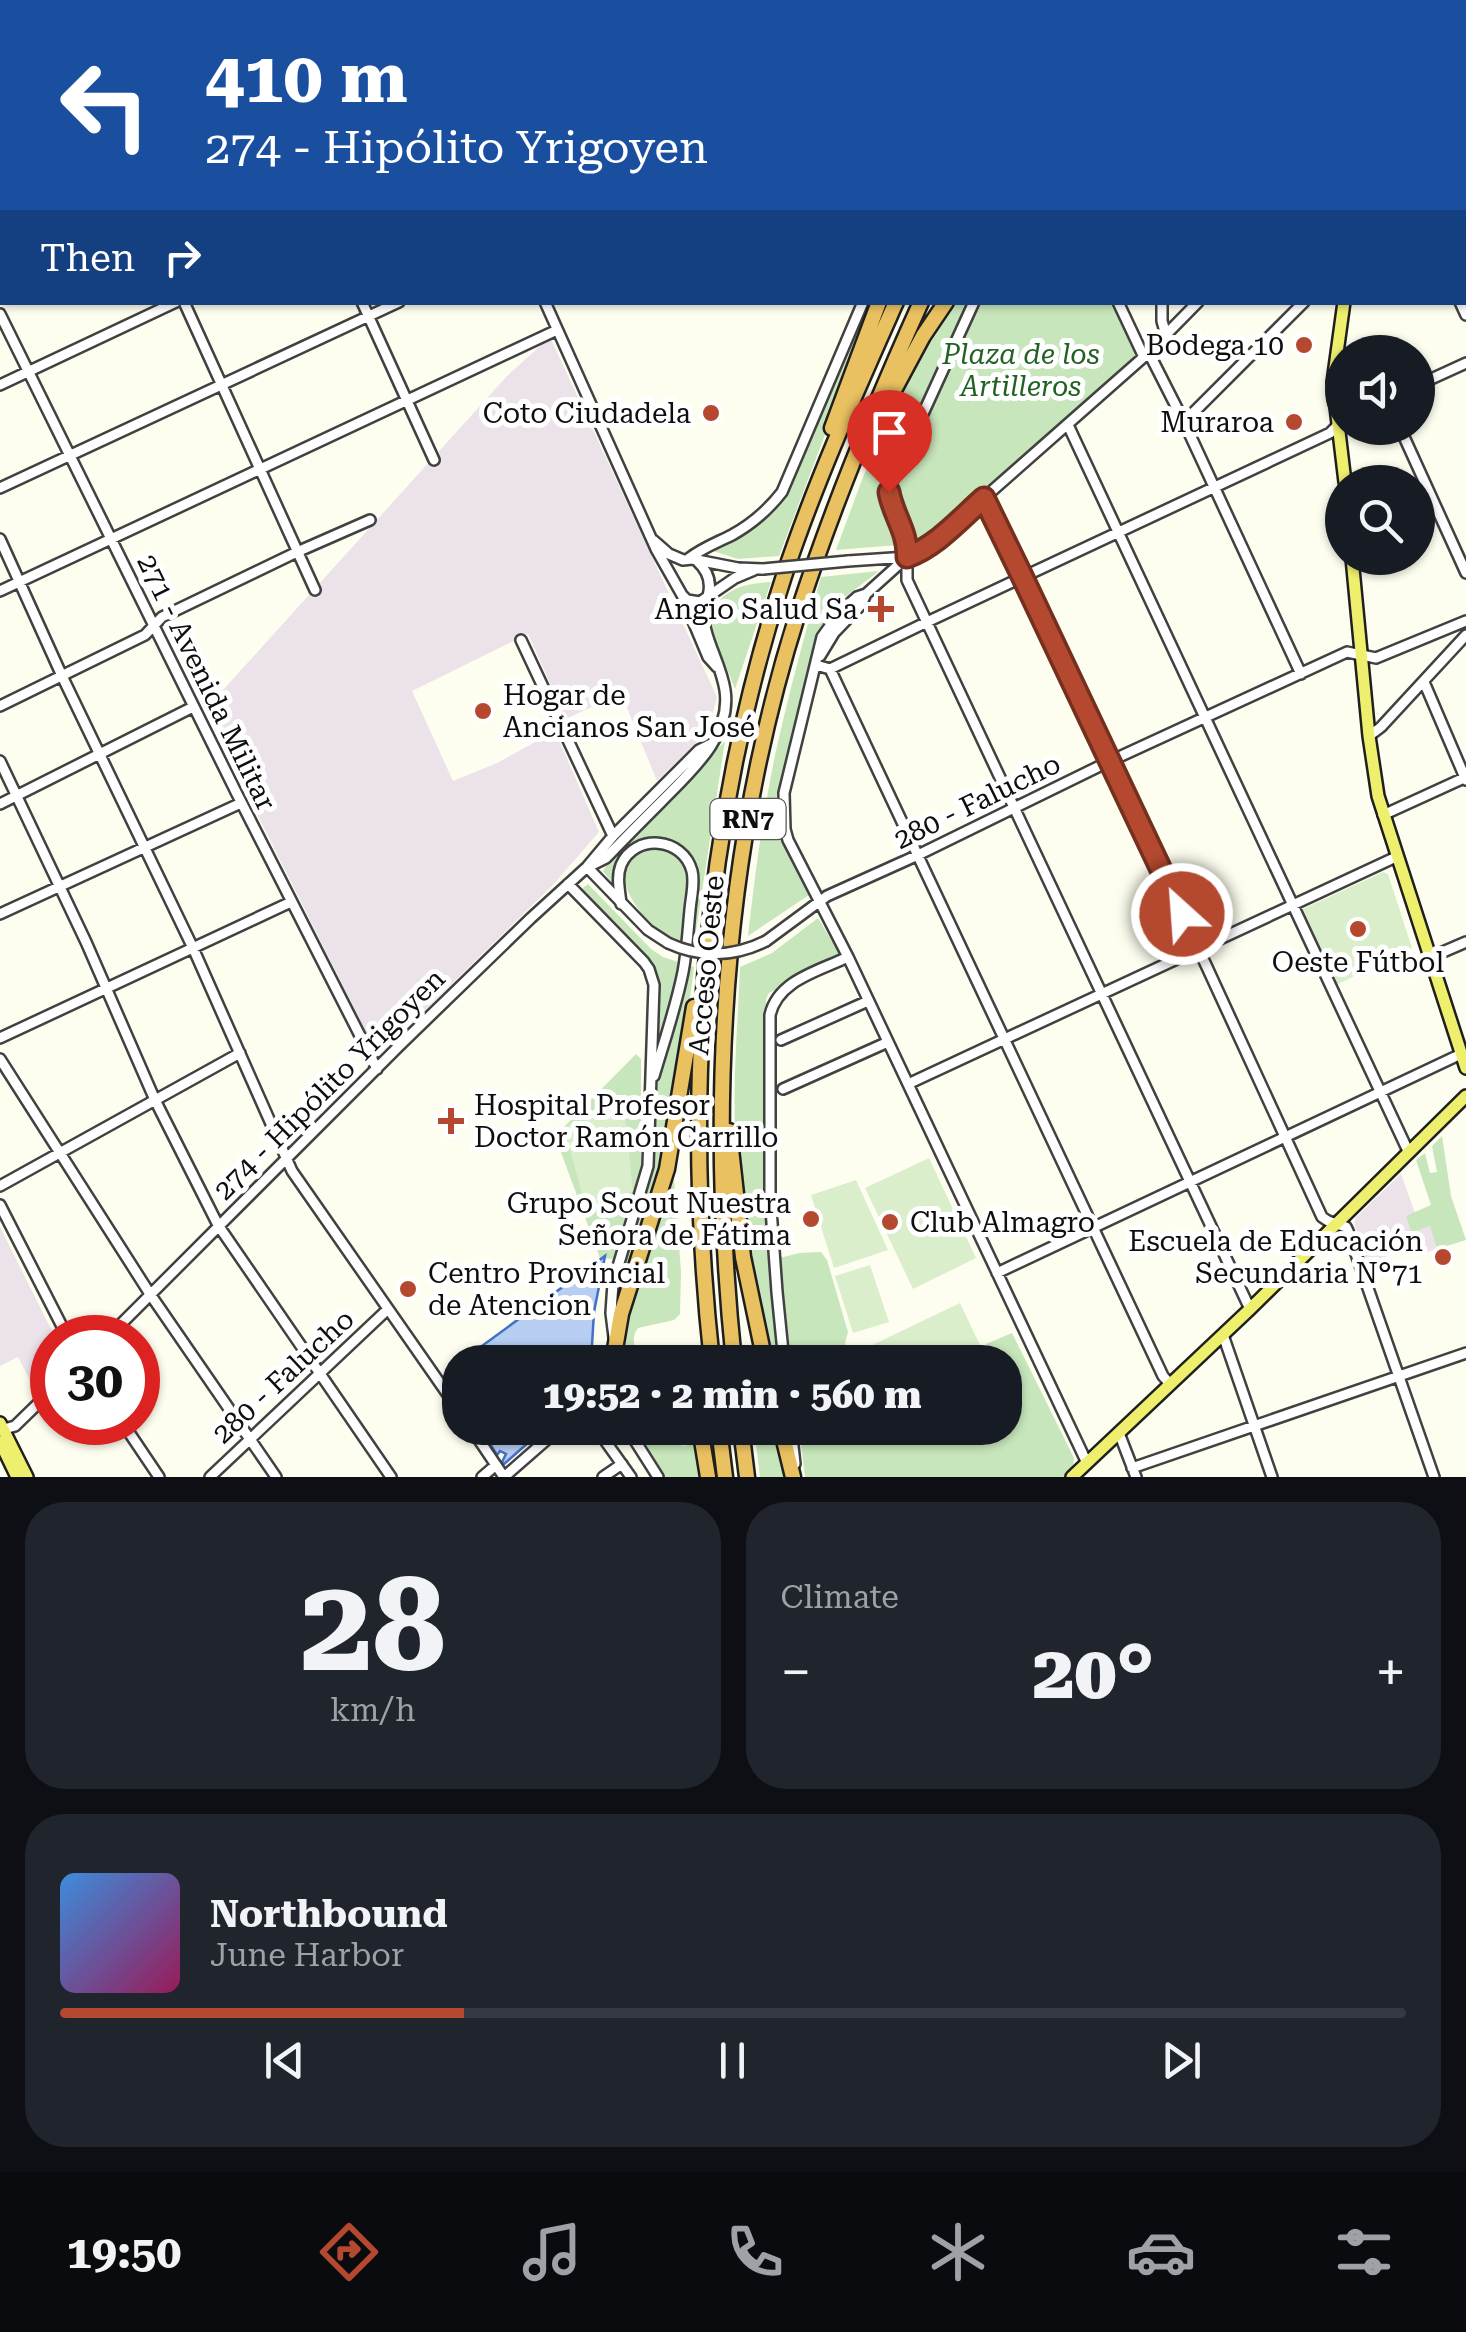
<!DOCTYPE html>
<meta charset="utf-8">
<style>
body{margin:0;font-family:"Roboto Serif",serif;background:#20242c;color:#f1f3f6;height:100vh;display:flex;flex-direction:column;font-size:38px;white-space:nowrap}
*{box-sizing:border-box;margin:0}
p{font-size:32px;color:#9ea1a6}
.icon{flex:none;width:55px;height:55px;fill:none;stroke:currentColor;stroke-width:2;stroke-linecap:round;stroke-linejoin:round}
.map{position:relative;height:1477px;overflow:hidden}
.drawer{display:flex;flex-direction:column;gap:25px;padding:25px;background:#0d0f14;flex:1}
.drawer>*{flex:none}
.hud{position:absolute;left:0px;top:0px;width:1468px;height:305px;box-shadow:0 2px 8px #0004;background:#1a4fa0;color:#fff;overflow:hidden}
.fabs{position:absolute;left:1325px;top:335px;display:grid;gap:20px}
.fabs a{display:grid;place-items:center;width:110px;height:110px;border-radius:50%;background:#171b24;box-shadow:0 2px 8px #0004;font-size:50px}
.speed{position:absolute;left:30px;top:1315px;display:flex;gap:20px;font-size:50px;font-weight:700;text-align:center}
.speed>*{display:grid;place-content:center;width:130px;height:130px;border-radius:50%;background:#171b24;box-shadow:0 2px 8px #0004;line-height:1}
.speed .limit{border:15px solid #d22;background:#fff;color:#111}
.pin{position:absolute;display:grid;place-items:center;width:85px;height:85px;color:#fff;margin:-102px -42px;border-radius:50% 50% 50% 0;rotate:-45deg;box-shadow:0 0 10px #0007}
.pin .icon{rotate:45deg}
.me{position:absolute;width:110px;margin:-55px;rotate:334deg;stroke-linejoin:round;filter:drop-shadow(0 0 8px #0008)}
.turn{display:flex;align-items:center;gap:35px;height:210px;padding:0 40px;font-size:45px}
.turn .icon{width:130px;height:130px;stroke-width:2.5}
.turn b{display:block;font-size:70px;line-height:85px}
.then{display:flex;align-items:center;height:95px;padding:0 40px;background:#0003;gap:20px;font-size:38px}
.big{font-size:75px;font-weight:800;line-height:1.1}
.drawer .tile{flex:1;display:flex;flex-direction:column;justify-content:center;gap:15px;min-width:0;padding:0 35px;border-radius:40px;background:#20242c}
.drawer .dial{align-items:center;gap:0}
.dial b{font-size:130px;line-height:1}
.song{display:flex;align-items:center;gap:30px}
.cover{width:120px;height:120px;border-radius:15px;background:linear-gradient(135deg,hsl(210 70% 55%),hsl(330 70% 35%))}
.played{height:10px;border-radius:5px;background:linear-gradient(90deg,#b4492f 30%,#363941 30%)}
.keys{display:flex;justify-content:space-around;direction:ltr}
.heat{display:flex;justify-content:space-between;align-items:center;font-size:55px;direction:ltr}
.drawer .tiles{flex:1;display:grid;gap:25px;grid-template-columns:1fr 1fr}
.tile:last-child{grid-column:span 2}
.trip{position:absolute;left:442px;top:1345px;width:580px;height:100px;border-radius:40px;background:#171b24;box-shadow:0 2px 8px #0004;font-weight:800;line-height:100px;text-align:center}
.menu{display:flex;height:160px;justify-content:space-around;align-items:center;background:#090b0e;color:#9ea1a6}
.menu .icon{width:70px;height:70px}
.menu .selected{color:#b4492f}
.menu b{font-size:45px;color:#f1f3f6}
.map>svg:first-child{display:block}
</style>
<div class="map">
<svg width="1466" height="1477" viewBox="0 0 1466 1477">
<rect width="100%" height="100%" fill="#fdfeef"/>
<!-- industrial -->
<path fill="#ece3ea" d="M550,337L717,697L708,731L657,781L621,693L566,719L528,634L412,691L453,781L497,763L555,731L599,832L553,885L378,1056L205,710L507,376Z
M1401,1174L1415,1213L1406,1216L1411,1233L1430,1225L1437,1249L1419,1255L1415,1246L1367,1263L1354,1223L1356,1217Z
M0,1227L55,1337L52,1338V1370L35,1390L18,1357L0,1366Z"/>
<!-- green -->
<path fill="#c7e6bb" d="M867,303H875L779,556L738,559L707,549L783,497L804,455Z
M956,303H967L881,492L898,545L836,550L863,477L912,368L949,310Z
M978,303H1114L1137,354L1135,361L925,545H918L912,542L893,495V490Z
M879,571L845,597L814,641L777,796C771,833 793,863 809,895L748,936C755,874 763,812 776,751C789,692 805,634 821,577Z
M771,582L735,689L708,622C718,590 741,584 771,582Z
M725,741L694,944L688,943C690,927 697,886 695,872C688,834 631,828 617,864C615,870 616,881 616,888L603,871L611,858Z
M649,846C655,847 667,847 673,850C699,864 685,917 682,941C675,938 666,935 660,931C640,916 608,876 634,854C638,850 644,849 649,846Z
M588,884L651,949L663,957L681,963L657,1049H655C656,1020 663,987 649,961L584,891L583,888Z
M818,918L840,955L769,993L766,999V1207L781,1362H771C754,1285 739,1208 735,1128C733,1075 738,1020 740,967L772,953Z
M687,965L694,967L682,1062L670,1135L619,1317L614,1304L615,1288L651,1175L653,1120L659,1073Z
M636,1054L641,1059V1166L613,1259L600,1258L555,1136Z
M1442,1136L1451,1196L1466,1240L1437,1249L1430,1226L1411,1233L1406,1216L1431,1205L1416,1160L1425,1153L1430,1173L1437,1172L1432,1146Z
M673,1166L681,1272L680,1314L674,1320L638,1328C631,1336 635,1346 635,1355L631,1357L630,1362H620L619,1352L630,1297L636,1294L638,1276L642,1277L647,1254Z
M821,1252L827,1260L848,1332L845,1343L850,1362H791L779,1258L800,1253Z
M1012,1333L1074,1458L1073,1468L1063,1477H805L799,1428H870L872,1434L885,1428H1005V1362H994L986,1344Z
M632,1428H669L670,1444L686,1446L689,1428H698L704,1477H662L636,1439Z
M754,1428H778L789,1477H760Z"/>
<!-- pitch -->
<path fill="#daeecc" d="M1383,872L1388,874L1412,948L1336,985L1301,910Z
M624,1109L633,1191L586,1209L564,1127Z
M929,1158L976,1258L913,1289L865,1188Z
M856,1180L888,1250L834,1268L811,1195Z
M870,1265L889,1322L853,1333L835,1276Z
M960,1303L988,1362H873L866,1348Z"/>
<!-- water -->
<path fill="#b7cef2" stroke="#4372c4" stroke-width="2.5" d="M605,1256L594,1312L591,1362H460Z
M480,1428H545L504,1464L502,1462L506,1454L500,1451L497,1455Z"/>
<g fill="none" stroke-linecap="round" stroke-linejoin="round">
<defs>
<path id="minor" d="M93,0L95,2
M198,0L200,2
M403,0L404,2
M1156,0V2
M1269,0V2
M9,2L13,0
M230,2L234,0
M385,2L391,0
M509,2L512,0
M940,2L942,0
M962,2V0
M1010,2L1011,0
M1085,2L1086,0
M0,8L2,11
M1465,29L1466,28
M1465,62L1466,64
M1465,147H1466
M0,154L2,153
M0,281L2,280
M184,302L315,590
M362,302L434,460
M545,302L656,549L682,595L708,657L717,667
M974,302L890,486L892,503L907,537V580L1250,1309
M1118,302L1142,353L1151,357L1184,422L1301,674
M1162,302V321L1166,335
M1460,302L1466,315
M0,314L236,792L377,1069
M0,385L176,302
M1418,385L1466,363
M1184,422L1304,302
M1068,425L1409,1153
M1400,428L1466,573
M0,488L399,302
M984,498L1206,965L1322,1217L1328,1221L1346,1227L1348,1231L1434,1477
M0,539L62,676L193,948L292,1171L460,1412
M653,540L669,554L683,560L692,559L738,568L763,569
M688,559C702,548 716,543 732,535C752,524 768,510 782,492L863,302
M697,561C707,570 712,582 708,596
M848,561L907,557
M0,591L557,330
M682,595L687,600L700,602L735,578L754,570
M521,640L613,836
M820,656L834,633L861,605L866,594
M816,665L830,669L1163,1376L1170,1384
M830,669L927,622L1330,433L1341,422
M1424,682L1466,780
M0,706L145,635L162,617L297,552L370,520
M1369,736L1381,727L1466,635
M0,761L86,942L155,1100L218,1225L391,1477
M0,804L193,707
M1383,815L1466,777
M592,865L606,858C624,839 643,820 661,802C690,772 732,737 725,690C720,658 699,634 704,600
M587,867L648,930L668,943
M568,884L644,962L649,969L654,985L648,1166L613,1283L611,1313L617,1362
M621,904C620,891 616,878 621,865C635,833 683,837 692,871C695,883 691,897 690,910C688,930 687,951 683,972C676,1007 664,1042 654,1076
M0,914L241,803
M766,941L827,896L918,855L1108,762L1347,652L1376,658L1466,621
M1429,958L1466,942
M0,1038L291,902
M781,1040L868,1001
M0,1059L150,1294L276,1477
M908,1084L1396,857
M783,1089L888,1042
M0,1186L240,1053
M0,1205L68,1338
M997,1273L1461,1054
M1223,1335L1272,1477
M107,1338L399,1046L531,918L587,867L613,836L699,750L711,744
M784,1362L777,1292L770,1195V1015C778,980 819,971 848,957
M122,1422L159,1477
M471,1428L504,1477
M596,1428L631,1477
M627,1428L658,1477
M791,1428L795,1464
M1,1430L15,1426L52,1390
M1119,1433L1136,1477
M1087,1463L848,957L788,840L785,829L784,793L822,637L840,612L857,597L866,594L907,557L918,553L934,542L1146,355L1198,302
M1132,1468L1466,1353
M210,1477L388,1309
M482,1477L496,1465
M504,1477L560,1428
M603,1477L622,1464"/>
<path id="major" d="M1389,0V2
M1344,302L1333,382L1345,482
M1352,558L1369,736L1378,796L1466,1068
M0,1423L27,1477
M0,1442L17,1477
M1072,1477L1250,1309L1466,1096"/>
<path id="highway" d="M1031,2L1032,0
M1056,2L1057,0
M879,418L923,336L946,302
M832,428L879,302
M729,1131L743,1257L765,1362
M615,1349L621,1314L667,1169L694,1007
M712,1362C683,1099 701,829 784,576C815,483 856,392 896,302
M734,1362C708,1111 721,854 798,613C832,507 875,404 921,302
M700,1428L708,1477
M719,1428L725,1477
M741,1428L747,1477
M781,1428L793,1477"/>
</defs>
<!-- minor casing -->
<use href="#minor" stroke="#414141" stroke-width="14"/>
<!-- major casing -->
<use href="#major" stroke="#1f1f1f" stroke-width="16"/>
<!-- highway casing -->
<use href="#highway" stroke="#1f1f1f" stroke-width="19"/>
<!-- minor -->
<use href="#minor" stroke="#fff" stroke-width="9"/>
<!-- major -->
<use href="#major" stroke="#efef6e" stroke-width="11"/>
<!-- highway -->
<use href="#highway" stroke="#eac161" stroke-width="14"/>
<defs>
<path id="minor-bridge" d="M763,569L848,561
M668,943C700,958 734,957 766,941"/>
</defs>
<!-- minor-bridge casing -->
<use href="#minor-bridge" stroke="#414141" stroke-width="14" stroke-linecap="butt"/>
<!-- minor-bridge -->
<use href="#minor-bridge" stroke="#fff" stroke-width="9"/>
</g>
<g fill="none" stroke-linecap="round" stroke-linejoin="round">
<defs>
<path id="route" d="M889,492C893,515 908,532 907,557C937,546 960,519 984,498L1022,576L1182,914"/>
</defs>
<!-- route casing -->
<use href="#route" stroke="#752f1f" stroke-width="25"/>
<!-- route -->
<use href="#route" stroke="#b4492f" stroke-width="18"/>
</g>
<!-- markers -->
<g fill="#b4492f" stroke="#fff" stroke-width="4">
<circle cx="1304" cy="345" r="10"/>
<circle cx="711" cy="413" r="10"/>
<circle cx="1294" cy="422" r="10"/>
<path d="M876 594h10v10h10v10h-10v10h-10v-10h-10v-10h10z"/>
<circle cx="483" cy="711" r="10"/>
<circle cx="1358" cy="929" r="10"/>
<path d="M446 1106h10v10h10v10h-10v10h-10v-10h-10v-10h10z"/>
<circle cx="811" cy="1219" r="10"/>
<circle cx="890" cy="1222" r="10"/>
<circle cx="1443" cy="1257" r="10"/>
<circle cx="408" cy="1289" r="10"/>
</g>
<g text-anchor="middle" stroke-width="10" stroke-linejoin="round" paint-order="stroke">
<!-- shield labels -->
<rect fill="#fff" stroke="#565656" stroke-width="2.5" x="710.5" y="799" width="75" height="40" rx="8"/>
<g font-size="25" font-weight="bold" fill="#0e0e0e">
<text x="748" y="828">RN7</text>
</g>
<!-- poi labels -->
<g font-size="28" fill="#0e0e0e" stroke="#fff" text-anchor="end">
<text x="1284" y="355">Bodega 10</text>
<text x="691" y="423">Coto Ciudadela</text>
<text x="1274" y="432">Muraroa</text>
<text x="858" y="619">Angio Salud Sa</text>
<text x="503" y="705" text-anchor="start">Hogar de<tspan x="503" dy="32">Ancianos San José</tspan></text>
<text x="1358" y="972" text-anchor="middle">Oeste Fútbol</text>
<text x="474" y="1115" text-anchor="start">Hospital Profesor<tspan x="474" dy="32">Doctor Ramón Carrillo</tspan></text>
<text x="791" y="1213">Grupo Scout Nuestra<tspan x="791" dy="32">Señora de Fátima</tspan></text>
<text x="910" y="1232" text-anchor="start">Club Almagro</text>
<text x="1423" y="1251">Escuela de Educación<tspan x="1423" dy="32">Secundaria N°71</tspan></text>
<text x="428" y="1283" text-anchor="start">Centro Provincial<tspan x="428" dy="32">de Atencion</tspan></text>
</g>
<!-- park labels -->
<g font-size="28" font-style="italic" fill="#226124" stroke="#fff">
<text x="1021" y="364">Plaza de los<tspan x="1021" dy="32">Artilleros</tspan></text>
</g>
<!-- street labels -->
<g font-size="28" fill="#0e0e0e" stroke="#fff">
<text transform="translate(207 682) rotate(64)" y="10">271 - Avenida Militar</text>
<text transform="translate(977 801) rotate(-26)" y="10">280 - Falucho</text>
<text transform="translate(706 965) rotate(-85)" y="10">Acceso Oeste</text>
<text transform="translate(329 1084) rotate(-45)" y="10">274 - Hipólito Yrigoyen</text>
<text transform="translate(283 1376) rotate(-43)" y="10">280 - Falucho</text>
</g>
</g>
</svg>
<div class="fabs">
<a><svg class="icon" aria-label="sound" viewBox="0 0 24 24"><path d="M4 9h4l5-4v14l-5-4H4zM17 9q2 3 0 6"/></svg></a>
<a><svg class="icon" aria-label="search" viewBox="0 0 24 24"><circle cx="10" cy="10" r="6"/><path d="M15 15l6 6"/></svg></a>
</div>
<div class="speed"><div class="limit">30</div></div>
<div class="pin" style="left:889px;top:492px;background:#d93025"><svg class="icon" aria-label="arrive" viewBox="0 0 24 24"><path d="M6 21V4h12l-3 4 3 4H6"/></svg></div>
<svg class="me" style="left:1182px;top:914px" viewBox="-20 -20 40 40"><circle r="17" fill="#b4492f" stroke="#fff" stroke-width="3"/><path d="M0-11L8 9 0 5-8 9z" fill="#fff"/></svg>
<div class="trip">19:52 · 2 min · 560 m</div>
<div class="hud">
<div class="turn"><svg class="icon" aria-label="left" viewBox="0 0 24 24"><path d="M17 20v-9H6M10 6l-5 5 5 5"/></svg><div><b>410 m</b>274 - Hipólito Yrigoyen</div></div>
<div class="then">Then<svg class="icon" aria-label="right" viewBox="0 0 24 24"><path d="M7 20v-9h11M14 6l5 5-5 5"/></svg></div>
</div>
</div>
<section class="drawer">
<div class="tiles">
<div class="tile dial"><b>28</b><p>km/h</p></div>
<div class="tile"><p>Climate</p>
<div class="heat"><a>−</a><b class="big">20°</b><a>+</a></div>
</div>
<div class="tile">
<div class="song"><i class="cover"></i><div><b>Northbound</b><p>June Harbor</p></div></div>
<div class="played"></div>
<div class="keys"><svg class="icon" aria-label="previous" viewBox="0 0 24 24"><path d="M18 5L8 12l10 7zM5 5v14"/></svg><svg class="icon" aria-label="pause" viewBox="0 0 24 24"><path d="M8 5v14M16 5v14"/></svg><svg class="icon" aria-label="next" viewBox="0 0 24 24"><path d="M6 5l10 7-10 7zM19 5v14"/></svg></div>
</div>
</div>
</section>
<nav class="menu">
<b>19:50</b>
<svg class="icon selected" aria-label="directions" viewBox="0 0 24 24"><path d="M12 3l9 9-9 9-9-9zM9 14v-3h6M13 9l2 2-2 2"/></svg>
<svg class="icon" aria-label="music" viewBox="0 0 24 24"><path d="M9 18V5l10-2v13"/><circle cx="6" cy="18" r="3"/><circle cx="16" cy="16" r="3"/></svg>
<svg class="icon" aria-label="phone" viewBox="0 0 24 24"><path d="M5 4h4l2 5-3 2q2 4 5 5l2-3 5 2v4C11 20 4 13 5 4z"/></svg>
<svg class="icon" aria-label="climate" viewBox="0 0 24 24"><path d="M12 3v18M4 7l16 10M4 17L20 7"/></svg>
<svg class="icon" aria-label="car" viewBox="0 0 24 24"><path d="M5 17H2v-5l4-1 3-4h7l3 4 3 1v5h-3M9 17h6M6 11h13"/><circle cx="7" cy="17" r="2"/><circle cx="17" cy="17" r="2"/></svg>
<svg class="icon" aria-label="filters" viewBox="0 0 24 24"><path d="M4 7h16M4 17h16"/><circle cx="9" cy="7" r="2"/><circle cx="15" cy="17" r="2"/></svg>
</nav>
